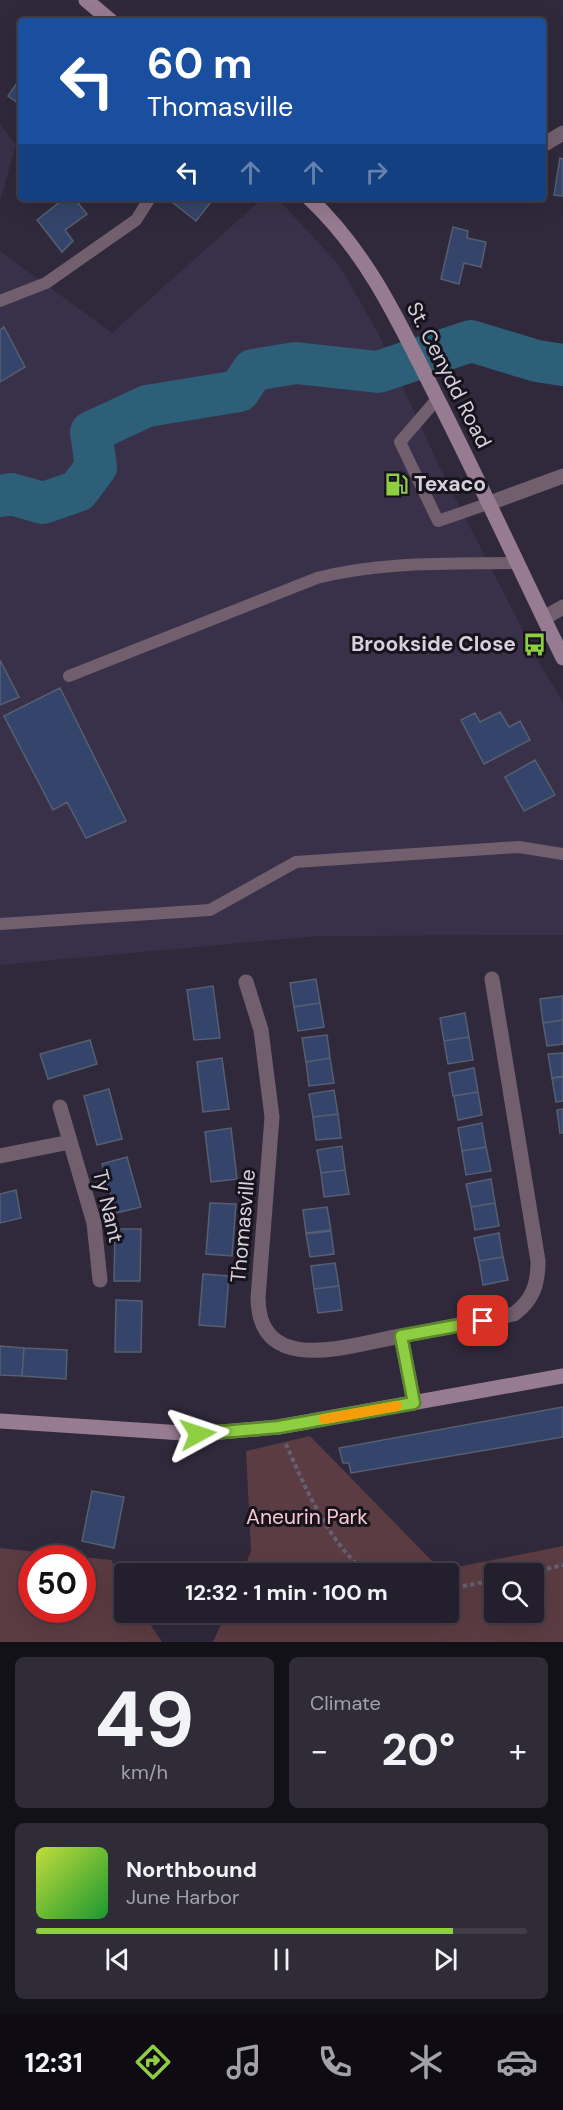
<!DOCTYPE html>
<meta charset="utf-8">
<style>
body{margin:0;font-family:"DM Sans",sans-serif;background:#2f2c38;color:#f1f3f6;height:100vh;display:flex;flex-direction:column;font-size:22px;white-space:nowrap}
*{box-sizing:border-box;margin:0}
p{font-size:20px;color:#a3a2a9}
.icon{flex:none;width:33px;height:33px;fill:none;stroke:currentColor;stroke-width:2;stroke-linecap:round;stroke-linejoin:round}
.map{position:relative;height:1642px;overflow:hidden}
.side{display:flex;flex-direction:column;gap:15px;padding:15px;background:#131118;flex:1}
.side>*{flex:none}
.banner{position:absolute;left:18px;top:18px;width:528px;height:183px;border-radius:6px;box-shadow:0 6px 24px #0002,0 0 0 2px #403d48;background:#1a4fa0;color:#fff;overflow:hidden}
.controls{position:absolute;left:484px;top:1563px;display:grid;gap:12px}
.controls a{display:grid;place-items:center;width:60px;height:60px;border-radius:6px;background:#231f2c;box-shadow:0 6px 24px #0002,0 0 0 2px #403d48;font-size:30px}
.speed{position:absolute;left:18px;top:1545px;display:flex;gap:12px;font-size:30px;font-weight:700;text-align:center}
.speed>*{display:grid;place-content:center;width:78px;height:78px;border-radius:50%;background:#231f2c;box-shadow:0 6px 24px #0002,0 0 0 2px #403d48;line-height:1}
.speed .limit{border:9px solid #d22;background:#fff;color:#111}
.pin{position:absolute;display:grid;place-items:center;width:51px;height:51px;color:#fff;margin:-26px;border-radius:12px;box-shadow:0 3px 9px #0006}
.me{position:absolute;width:66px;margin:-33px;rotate:85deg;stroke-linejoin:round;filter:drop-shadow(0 0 4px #0008)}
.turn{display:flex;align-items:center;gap:21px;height:126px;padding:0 30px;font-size:27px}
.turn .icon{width:78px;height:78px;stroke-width:2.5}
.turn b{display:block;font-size:42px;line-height:51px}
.lanes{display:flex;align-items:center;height:57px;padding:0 30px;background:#0003;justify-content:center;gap:30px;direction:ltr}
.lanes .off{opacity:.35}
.big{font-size:45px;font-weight:700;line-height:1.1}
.side .card{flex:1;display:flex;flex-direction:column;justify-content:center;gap:9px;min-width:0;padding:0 21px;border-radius:9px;background:#2f2c38}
.side .dial{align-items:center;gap:0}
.dial b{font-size:78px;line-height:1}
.song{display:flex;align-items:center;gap:18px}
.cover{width:72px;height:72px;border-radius:9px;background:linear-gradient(135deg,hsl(70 70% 55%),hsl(130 70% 35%))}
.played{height:6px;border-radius:3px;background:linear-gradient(90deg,#8ece43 85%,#403d48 85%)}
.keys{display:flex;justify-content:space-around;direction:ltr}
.heat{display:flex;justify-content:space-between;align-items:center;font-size:33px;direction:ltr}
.side .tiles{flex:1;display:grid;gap:15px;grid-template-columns:1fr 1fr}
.card:last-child{grid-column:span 2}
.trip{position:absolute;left:114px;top:1563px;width:345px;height:60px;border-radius:6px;background:#231f2c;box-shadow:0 6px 24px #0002,0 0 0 2px #403d48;font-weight:700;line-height:60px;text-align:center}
.tabs{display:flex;height:96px;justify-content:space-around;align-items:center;background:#0e0c12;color:#a3a2a9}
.tabs .icon{width:42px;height:42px}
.tabs .selected{color:#8ece43}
.tabs b{font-size:27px;color:#f1f3f6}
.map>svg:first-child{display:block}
</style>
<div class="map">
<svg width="563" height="1642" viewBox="0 0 563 1642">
<rect width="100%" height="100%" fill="#2f293b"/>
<!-- built -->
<path fill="#393149" d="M0,124L16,145L0,201Z
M263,198H277L339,265L378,333L440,468L541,666L563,702V935L318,936L0,965V251L112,333Z"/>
<!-- green -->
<path fill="#5b3c42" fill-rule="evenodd" d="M310,1436L432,1561L462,1566L563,1546V1642H213L226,1613L448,1612V1574L242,1573L251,1551L246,1451ZM495,1574H534V1612H495Z
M0,1548L111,1560L124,1582V1612L143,1613L162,1642H0ZM32,1558H82V1610H32Z"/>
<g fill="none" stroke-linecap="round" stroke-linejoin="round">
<!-- river -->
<path stroke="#2d5f78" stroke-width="42" d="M0,496L11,494L43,503L78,491L96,467L91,432L147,406L239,391L253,370L296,363L378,372L471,341L537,361L563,365"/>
</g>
<!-- building -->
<path fill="#35446a" stroke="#565f72" stroke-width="1.5" d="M21,77V105L8,96Z
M560,158L563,159V196L554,195Z
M65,198H74L87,214L65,230L73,241L62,252L37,220Z
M167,198H214L196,221Z
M453,227L468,231L467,238L486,242L481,267L464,263L459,284L441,279Z
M4,327L25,367L0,382V330Z
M0,660L19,697L0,705Z
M60,688L126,821L86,838L67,802L53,810L4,716Z
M500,712L509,727L520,721L530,740L484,764L461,720L475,713L480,722Z
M535,760L555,795L524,811L505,777Z
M316,979L320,1003L294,1007L290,983Z
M213,986L220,1038L194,1040L187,990Z
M563,996V1020L543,1023L540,999Z
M320,1003L324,1027L298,1031L294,1007Z
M465,1013L469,1037L444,1041L440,1018Z
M563,1020V1044L547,1046L543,1023Z
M327,1035L330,1058L306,1062L302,1038Z
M469,1037L473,1060L448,1064L444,1041Z
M90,1040L97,1064L48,1079L40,1054Z
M563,1053V1076L552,1078L548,1054Z
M222,1058L229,1109L203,1112L197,1062Z
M330,1058L334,1083L309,1086L306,1062Z
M474,1068L478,1092L453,1096L449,1073Z
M563,1077V1101L556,1102L552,1078Z
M109,1089L122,1139L97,1145L84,1096Z
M334,1090L338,1114L313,1117L309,1094Z
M478,1092L482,1115L458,1120L454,1096Z
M563,1109V1133H560L557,1110Z
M338,1114L341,1138L316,1140L313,1117Z
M482,1123L486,1147L462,1151L458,1128Z
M231,1128L237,1179L211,1182L205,1132Z
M342,1146L345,1170L321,1173L317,1150Z
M486,1147L491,1171L466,1175L462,1151Z
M127,1157L141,1207L116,1213L102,1164Z
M345,1170L349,1194L324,1197L321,1173Z
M491,1179L495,1203L471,1207L466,1184Z
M16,1190L21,1218L0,1223V1194Z
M210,1203L236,1204L232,1256L206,1254Z
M495,1203L499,1226L475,1230L471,1207Z
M327,1207L331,1230L306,1233L303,1210Z
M115,1229H141L140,1281H114Z
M331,1231L334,1254L310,1257L306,1234Z
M499,1233L503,1257L479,1261L474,1238Z
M503,1257L508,1280L483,1285L479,1261Z
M335,1263L339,1286L314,1289L311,1266Z
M203,1274L229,1276L225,1327L199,1325Z
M339,1286L342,1310L318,1313L314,1289Z
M116,1300L142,1301L141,1352H115Z
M0,1346L24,1348L22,1376L0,1375Z
M24,1348L67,1350L66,1379L22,1376Z
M563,1407V1437L351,1473L349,1463H343L339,1448Z
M92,1491L124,1497L114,1548L82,1541Z"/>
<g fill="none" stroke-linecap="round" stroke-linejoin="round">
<!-- path -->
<path stroke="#65606f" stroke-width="4" stroke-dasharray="4.5 3" stroke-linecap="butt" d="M286,1444C303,1484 332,1549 369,1574
M525,1574L563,1565
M448,1589L495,1580"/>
<!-- lane -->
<path stroke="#715f6d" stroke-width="12" d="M0,301L46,283L136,220L150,198
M438,398L400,442L438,521L490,503
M69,676L317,578C382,561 450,564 517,563
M0,924L210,910L296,862L519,847L563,854"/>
<!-- street -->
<path stroke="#715f6d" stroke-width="15" d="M543,145L563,133
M490,503L563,476
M544,618L563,607
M246,982L261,1030L272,1117L258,1298C259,1379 353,1344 401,1336L414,1403
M60,1107L94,1223L100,1280
M0,1156L70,1142
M401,1336L514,1314C533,1300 538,1284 538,1261L492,979"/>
<!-- secondary -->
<path stroke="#977b90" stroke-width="15" d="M86,0L111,21
M309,198C367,252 399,322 434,392C479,480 520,570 563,658
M0,1421L198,1434L278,1427L563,1376"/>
</g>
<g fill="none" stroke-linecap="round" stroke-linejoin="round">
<defs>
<path id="route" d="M198,1434L279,1427L414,1403L401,1336L483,1321"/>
</defs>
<!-- route casing -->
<use href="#route" stroke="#5c862c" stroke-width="15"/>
<!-- route -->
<use href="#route" stroke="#8ece43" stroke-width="10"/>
<!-- slow -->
<path stroke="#f59e0b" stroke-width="10" d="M324,1419L397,1406"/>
</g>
<!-- icons -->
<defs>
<symbol id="fuel-bare" viewBox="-9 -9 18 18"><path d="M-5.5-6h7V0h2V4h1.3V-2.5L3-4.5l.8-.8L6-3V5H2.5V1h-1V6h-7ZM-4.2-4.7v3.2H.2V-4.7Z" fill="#8ece43" stroke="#16131c" stroke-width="2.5" paint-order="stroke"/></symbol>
<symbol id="bus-bare" viewBox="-9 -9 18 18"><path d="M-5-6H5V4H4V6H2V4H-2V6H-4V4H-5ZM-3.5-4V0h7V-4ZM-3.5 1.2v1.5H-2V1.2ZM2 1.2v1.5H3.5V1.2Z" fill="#8ece43" stroke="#16131c" stroke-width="2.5" paint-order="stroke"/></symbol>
</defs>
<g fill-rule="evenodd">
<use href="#fuel-bare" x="380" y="468" width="33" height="33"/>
<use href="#bus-bare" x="518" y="628" width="33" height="33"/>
</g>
<g text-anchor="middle" stroke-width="6" stroke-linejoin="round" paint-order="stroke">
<!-- street labels -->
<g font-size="21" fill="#d4d1dc" stroke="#16131c">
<text transform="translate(449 375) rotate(63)" y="7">St. Cenydd Road</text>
<text transform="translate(108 1206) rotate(77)" y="7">Ty Nant</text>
<text transform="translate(243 1226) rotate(-85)" y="7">Thomasville</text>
</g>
<!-- poi labels -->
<g font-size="21" font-weight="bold" fill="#d4d1dc" stroke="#16131c" text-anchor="start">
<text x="414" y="491">Texaco</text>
<text x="516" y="651" text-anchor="end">Brookside Close</text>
</g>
<!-- park labels -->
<g font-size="21" fill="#fbc8d0" stroke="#16131c">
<text x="307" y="1524">Aneurin Park</text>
</g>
</g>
</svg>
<div class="controls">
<a><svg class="icon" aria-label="search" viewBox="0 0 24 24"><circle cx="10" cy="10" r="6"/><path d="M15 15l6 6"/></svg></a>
</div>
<div class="speed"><div class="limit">50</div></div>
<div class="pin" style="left:483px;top:1321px;background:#d93025"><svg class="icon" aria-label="arrive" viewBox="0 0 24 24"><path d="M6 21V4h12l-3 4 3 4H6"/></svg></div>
<svg class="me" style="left:198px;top:1434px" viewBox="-20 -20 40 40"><path d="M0-17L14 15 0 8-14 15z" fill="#8ece43" stroke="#fff" stroke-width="4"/></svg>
<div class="trip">12:32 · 1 min · 100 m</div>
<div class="banner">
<div class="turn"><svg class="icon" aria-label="left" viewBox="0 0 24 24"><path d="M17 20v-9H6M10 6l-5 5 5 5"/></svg><div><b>60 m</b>Thomasville</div></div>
<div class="lanes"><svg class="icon" aria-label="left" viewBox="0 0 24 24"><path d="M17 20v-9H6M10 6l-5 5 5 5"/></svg><svg class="icon off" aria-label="ahead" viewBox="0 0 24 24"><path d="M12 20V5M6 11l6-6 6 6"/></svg><svg class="icon off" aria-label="ahead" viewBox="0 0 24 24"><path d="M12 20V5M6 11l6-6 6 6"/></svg><svg class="icon off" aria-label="right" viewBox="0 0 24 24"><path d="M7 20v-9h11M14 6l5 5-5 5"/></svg></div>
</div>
</div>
<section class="side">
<div class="tiles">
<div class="card dial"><b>49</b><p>km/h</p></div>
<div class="card"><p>Climate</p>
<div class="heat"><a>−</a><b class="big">20°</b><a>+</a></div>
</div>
<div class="card">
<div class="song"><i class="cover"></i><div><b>Northbound</b><p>June Harbor</p></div></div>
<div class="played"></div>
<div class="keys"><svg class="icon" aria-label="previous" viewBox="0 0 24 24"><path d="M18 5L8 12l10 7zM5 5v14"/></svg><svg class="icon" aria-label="pause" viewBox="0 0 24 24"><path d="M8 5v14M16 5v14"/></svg><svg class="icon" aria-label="next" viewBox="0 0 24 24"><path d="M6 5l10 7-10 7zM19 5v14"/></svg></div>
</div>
</div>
</section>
<nav class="tabs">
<b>12:31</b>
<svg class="icon selected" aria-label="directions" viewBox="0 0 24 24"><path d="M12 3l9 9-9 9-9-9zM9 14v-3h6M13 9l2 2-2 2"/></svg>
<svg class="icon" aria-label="music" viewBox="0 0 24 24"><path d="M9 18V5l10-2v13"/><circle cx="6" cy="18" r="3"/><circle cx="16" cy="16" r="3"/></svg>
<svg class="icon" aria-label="phone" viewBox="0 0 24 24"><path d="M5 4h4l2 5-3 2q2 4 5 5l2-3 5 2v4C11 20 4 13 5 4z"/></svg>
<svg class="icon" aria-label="climate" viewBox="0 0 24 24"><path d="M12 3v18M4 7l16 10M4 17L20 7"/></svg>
<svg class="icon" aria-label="car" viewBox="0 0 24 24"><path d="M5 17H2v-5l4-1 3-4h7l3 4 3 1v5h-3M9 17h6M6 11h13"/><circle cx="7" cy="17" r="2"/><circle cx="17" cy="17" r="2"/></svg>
</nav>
